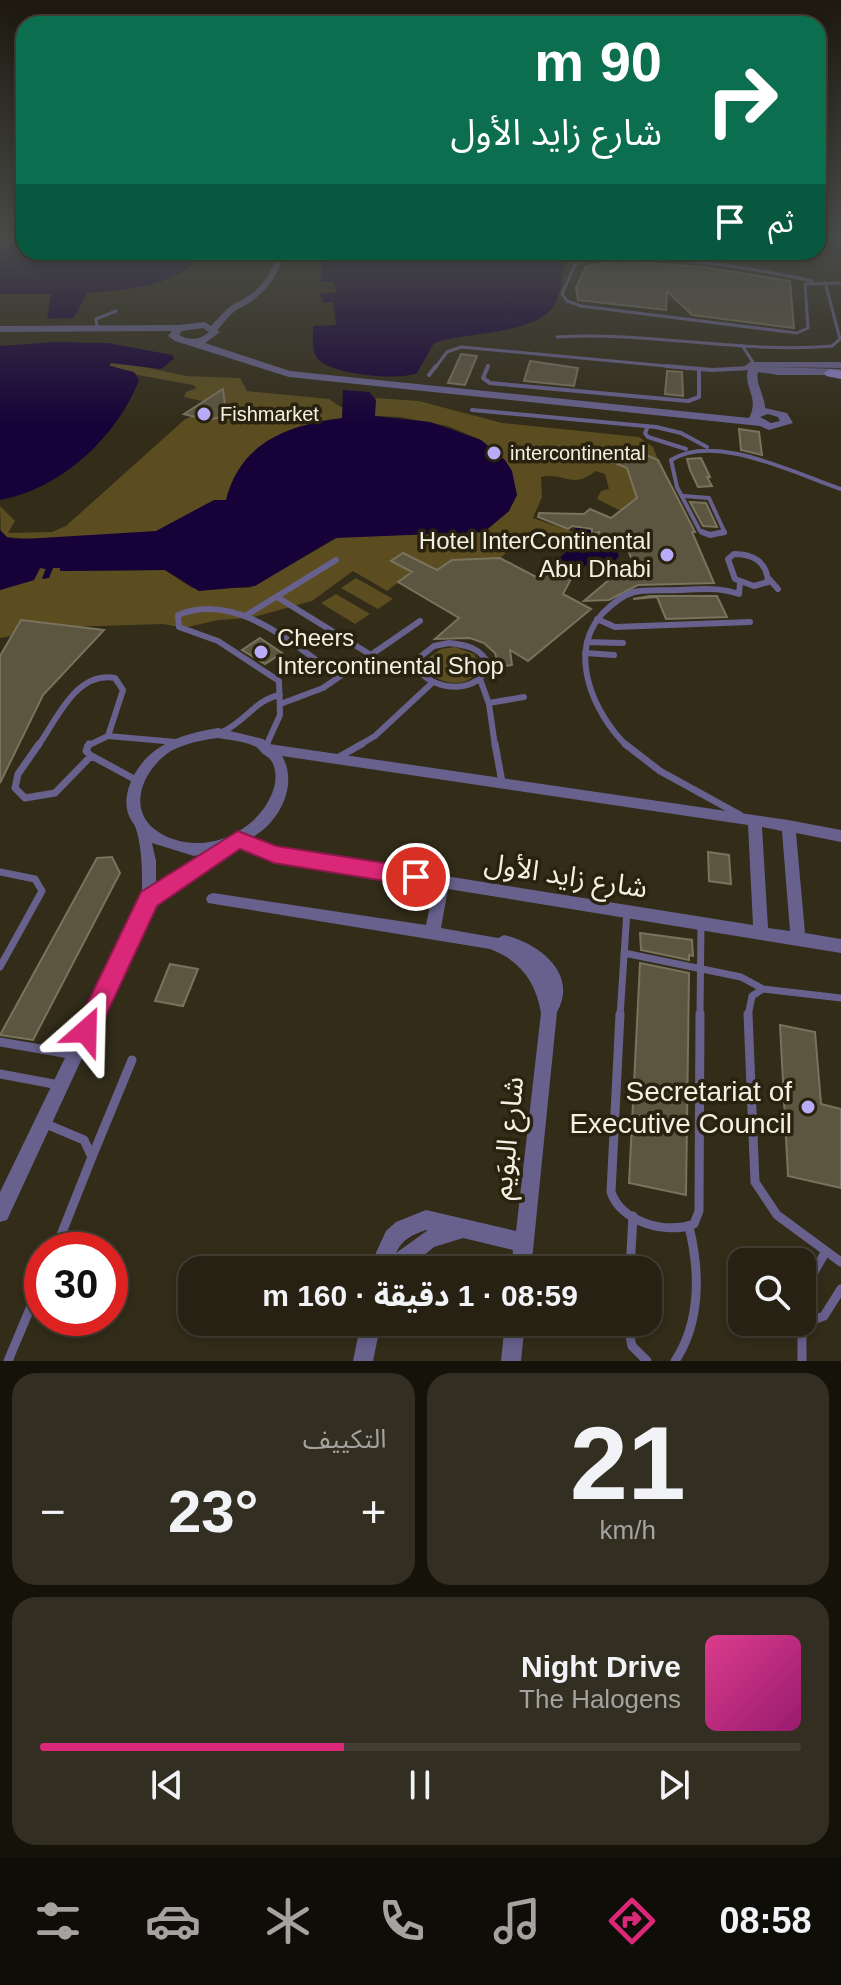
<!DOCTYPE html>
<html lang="ar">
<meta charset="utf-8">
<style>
body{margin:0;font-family:Helvetica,"Noto Sans Arabic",sans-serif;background:#322e21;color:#f1f3f6;direction:rtl;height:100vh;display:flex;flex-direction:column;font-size:30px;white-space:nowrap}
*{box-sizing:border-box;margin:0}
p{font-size:26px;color:#a4a3a0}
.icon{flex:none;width:44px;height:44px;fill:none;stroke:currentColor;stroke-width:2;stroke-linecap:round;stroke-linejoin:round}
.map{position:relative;height:1361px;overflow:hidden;direction:ltr}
.side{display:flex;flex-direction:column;gap:12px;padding:12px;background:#15120a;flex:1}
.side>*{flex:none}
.top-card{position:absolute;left:16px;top:16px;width:810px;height:244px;border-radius:24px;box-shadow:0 4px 12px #0003,0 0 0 2px #423e33;direction:rtl;background:#0b6e4f;color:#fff;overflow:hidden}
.tools{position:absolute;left:728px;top:1248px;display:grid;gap:16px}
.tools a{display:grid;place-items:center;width:88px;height:88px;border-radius:16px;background:#262113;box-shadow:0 4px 12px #0003,0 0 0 2px #423e33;font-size:40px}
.speed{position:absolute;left:24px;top:1232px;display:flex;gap:16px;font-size:40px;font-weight:700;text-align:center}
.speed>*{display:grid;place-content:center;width:104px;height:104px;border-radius:50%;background:#262113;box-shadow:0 4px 12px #0003,0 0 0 2px #423e33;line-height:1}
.speed .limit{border:12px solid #d22;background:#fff;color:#111}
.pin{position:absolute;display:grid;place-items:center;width:68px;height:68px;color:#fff;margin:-34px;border:4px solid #fff;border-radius:50%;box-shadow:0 2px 8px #0007}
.me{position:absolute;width:88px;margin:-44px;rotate:25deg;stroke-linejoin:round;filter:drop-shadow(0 0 6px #0008)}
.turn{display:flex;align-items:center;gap:28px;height:168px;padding:0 32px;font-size:36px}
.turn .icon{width:104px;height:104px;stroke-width:2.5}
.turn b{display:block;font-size:56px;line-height:68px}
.then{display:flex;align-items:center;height:76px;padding:0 32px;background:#0003;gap:16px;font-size:30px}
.big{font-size:60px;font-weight:700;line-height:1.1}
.side .widget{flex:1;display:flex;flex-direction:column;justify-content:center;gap:12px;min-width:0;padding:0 28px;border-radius:24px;background:#322e21}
.side .dial{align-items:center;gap:0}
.dial b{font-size:104px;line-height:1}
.song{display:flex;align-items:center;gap:24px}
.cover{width:96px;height:96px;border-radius:12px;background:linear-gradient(135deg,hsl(330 70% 55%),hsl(320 70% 35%))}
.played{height:8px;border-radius:4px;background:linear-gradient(90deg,#db2777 40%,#423e33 40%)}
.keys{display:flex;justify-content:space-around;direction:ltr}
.heat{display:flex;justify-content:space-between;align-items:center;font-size:44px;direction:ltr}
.side .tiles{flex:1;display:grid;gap:12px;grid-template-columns:1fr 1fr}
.widget:last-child{grid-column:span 2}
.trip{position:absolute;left:178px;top:1256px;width:484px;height:80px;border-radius:24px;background:#262113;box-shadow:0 4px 12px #0003,0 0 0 2px #423e33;font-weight:700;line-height:80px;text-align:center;direction:rtl}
.menu{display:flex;height:128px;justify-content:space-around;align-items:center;background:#0f0d08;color:#a4a3a0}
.menu .icon{width:56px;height:56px}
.menu .selected{color:#db2777}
.menu b{font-size:36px;color:#f1f3f6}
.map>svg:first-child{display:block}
</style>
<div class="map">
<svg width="841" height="1361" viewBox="0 0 841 1361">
<rect width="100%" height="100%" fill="#322c19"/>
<!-- green -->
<path fill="#5b4d20" d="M116,361L186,376L240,378L247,391L329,399L341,407L367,404L376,398L419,401L502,423L639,437L653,447L658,460L630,448L611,461L627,468L637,498L621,511L597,499L601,491L609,489L605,474L596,471C572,490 565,472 541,477L542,497L533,518L582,535L572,544L536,528L522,539L512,537L501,541L498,548L506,553L500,558L452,560L437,570L403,553L391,561L413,571L387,591L353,571L312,601L250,618L218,620L184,628L163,624L65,627L0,638V590L34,580L40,568H46L42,578L53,568H61V571L165,570L192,588H250L339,537L484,532L509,511L481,440L448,426L400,417L374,416L310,424L276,437L226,500C202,501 183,521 160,530C141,537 18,543 1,535L0,506L15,521L8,533L52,532L66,526L184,420L192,416L213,419L226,412V408L213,409L211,403L184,397L186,392L197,388L193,385L138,375L109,365Z
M356,578L393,599L378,609L341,588Z
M336,594L370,614L355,624L321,603Z
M455,647L474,654L480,666C472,688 448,686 431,675L427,659L441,649Z"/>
<!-- water -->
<path fill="#160138" d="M0,237H24V252H197L199,257C175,288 122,290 87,293L74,318L47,319L51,294H0Z
M324,252H567C562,268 563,293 553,307C534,335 464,332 434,343L417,373C398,381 330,375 317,358C311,348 313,337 313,326L336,325L333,302L324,303L320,294L337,292L333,282H320Z
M55,342L108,343L172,355L174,359L161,369L110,363V366L134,372L139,380C117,437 61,489 0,500V346Z
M343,390L369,392L376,400L375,416L430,422L481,440L505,460L512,471L517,495L509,511L484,532L335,538L255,586L199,591L165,570L60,571V568H53L49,578L42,579L46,569L40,568L34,580L0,590V530L8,538L25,539L156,531L214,500H226C240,443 287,425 342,418Z
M584,525L593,533L599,532L607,540H613L619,556L610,566L595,558L580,570L558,559L571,548L583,553L597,549L596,541L574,529Z"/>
<!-- building -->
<path fill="#5c5641" stroke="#79725d" stroke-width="2" d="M619,261L703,267L790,281L794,328L692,315L667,291L666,310L578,300L576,288L586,266Z
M461,354L477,356L465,385L448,383Z
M530,361L578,368L574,386L524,381Z
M667,371L682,372L683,396L665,394Z
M223,389L226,412L222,417L207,420L184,414Z
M739,429L759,432L762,455L741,450Z
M630,448L658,460L695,532H692L714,583L638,585L609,600L584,601L616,574H637L626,544L598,537L599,532L592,534V529L572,526L568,529L538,517L539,513L584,514L590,509L611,518L637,498L627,468L610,461Z
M701,458L710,477H707L712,486L698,487L690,470L687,459Z
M690,502L706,503L717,527L703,526Z
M403,553L437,570L452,560L500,558L536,577L543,571L563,575L571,579L563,594L591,609L528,661L510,650L512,665L499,667L495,653L484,643L470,638L435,639L459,618L398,582L412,572L391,561Z
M650,596H717L727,617L666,619L657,597L633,599Z
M21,620L104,630L43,695L0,783V656Z
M260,638L282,653L265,664L242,650Z
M708,852L729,855L731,884L709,881Z
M112,857L120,873L33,1040L0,1035L97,858Z
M640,933L692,940L693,956L689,955V960L641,950Z
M640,963L689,973L686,1195L629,1183Z
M170,964L198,969L183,1006L155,1001Z
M780,1025L815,1032L821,1104L841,1109V1188L788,1176Z"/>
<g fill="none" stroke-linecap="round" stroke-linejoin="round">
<!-- service-far4 -->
<path stroke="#68618e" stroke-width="3" d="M812,281C772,271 605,243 575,265L562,294L567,301L581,306L797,333L808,328L805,284L841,283
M97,328L96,319L116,311
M557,337C649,331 740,354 832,346L840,339L825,282
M742,345L754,364
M435,368L447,352L461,347L688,368"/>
<!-- service-far3 -->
<path stroke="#68618e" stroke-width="4" d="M488,366L483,378L490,383L688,401L699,397V369
M666,366L712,370L751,368
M429,375L436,366
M472,410L656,427L681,433L707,447
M648,426L645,433L648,437L686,449
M684,496L709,498L725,533L719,534
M707,534L700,531L677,487L671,460C714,432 796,474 841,489"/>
<!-- service-far2 -->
<path stroke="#68618e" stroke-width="6" d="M702,532L710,535L724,532
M734,554C753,554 767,562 768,582L754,586L735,579L728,559Z
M769,579L778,589
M277,597L371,655
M245,616L336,560
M597,619L615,627L750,622
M587,642L623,643
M449,643C467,645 481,648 489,665C478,694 437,692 419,671L420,657L434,646Z
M585,653L614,655
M480,679L489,704L495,746
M283,703L323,688L420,621
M489,703L524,697
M222,732C244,723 256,699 280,695
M38,746C57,719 76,671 115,678L123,690L108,736
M87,746L108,736L176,742
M266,746L280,715L279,681L218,641L179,627L178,615C237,591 294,645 339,677
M358,746L375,736L432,683
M627,746C594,714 566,653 603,613C611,605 623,595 634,592C647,589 664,591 677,590C699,589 718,587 739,594L740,583"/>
<!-- service-far1 -->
<path stroke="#68618e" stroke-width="7" d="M39,744L18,774L15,788L25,798L55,793L90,757
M89,744L86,751L90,755L136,780
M495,744L502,782
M625,744L660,771L740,815
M265,747L267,744
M339,757L362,744
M0,872L35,879L42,891L0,967
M624,953L741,977L763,989
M620,1016L627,911
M700,1016L701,925
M748,1016L752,996L763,989L841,998"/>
<!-- service -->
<path stroke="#68618e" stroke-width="9" d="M620,1014L611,1192C621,1222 666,1235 694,1224L699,1211L700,1014
M748,1014L755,1182L777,1215L841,1262
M0,1042L75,1055
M0,1074L59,1085
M46,1124L84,1140L92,1157L55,1250
M92,1157L132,1060
M630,1270L633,1216
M802,1293L826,1251
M802,1316V1361
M627,1322L632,1346L647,1361
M805,1323L824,1316L841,1289
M8,1361L42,1280
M675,1361C701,1322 700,1271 689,1227"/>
<!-- minor -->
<path fill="#68618e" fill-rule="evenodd" d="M277,252H283C280,272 269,289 252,301C247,305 241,307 235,311C228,316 223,324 217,330H211V326C218,319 226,309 234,304C257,293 272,278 277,252Z
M218,728L263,739L269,744L788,820L841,830V842L796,833L805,933L841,939V953L448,889L441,928L498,938L504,935C538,943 579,973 557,1012L531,1270H511L513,1250L463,1238L434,1247L406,1270H368L386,1231L396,1222L426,1210L516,1231L541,1013C536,982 520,960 490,949L208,903L206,899L208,895L213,893L426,925L434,887L287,863L239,845L229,850L227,853L154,903L7,1220L0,1222V1192L142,899C142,875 143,848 135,826C132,821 128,816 127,809C125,799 128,788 132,779C149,744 182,734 218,728ZM218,738C229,740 244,741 254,746C258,747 260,751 263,754C266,756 270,758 272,762C277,770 276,783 273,791C257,835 198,859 157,831C125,809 144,768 171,751C186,743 202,740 218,738ZM282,756L748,825L753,925L288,851L251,838C279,823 299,785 282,756ZM762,827L782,831L790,931L768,928ZM152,843L194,856L203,854L156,886V861ZM426,1230H428L396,1253C402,1239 412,1235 426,1230Z
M361,1322H381L373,1361H353Z
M505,1322H525L521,1361H501Z"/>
<!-- tertiary -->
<path fill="#68618e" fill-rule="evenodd" d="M205,322L220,332L205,343L290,371L749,418C760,397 743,388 748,370L744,367L750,362H841V368L769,367L841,369V375H778L758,372C755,383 765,396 765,408L787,413L793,423L769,430L760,426L289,377L175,341L168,336L172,331L0,332V326L179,325ZM203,328L209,332C200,340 190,341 179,335L182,331ZM768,414L778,417L780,421L771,423L760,417Z"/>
<!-- secondary -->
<path fill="#8a7dc5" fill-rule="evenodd" d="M830,369L841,371V379L826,376L824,373Z"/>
</g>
<!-- sky -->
<linearGradient id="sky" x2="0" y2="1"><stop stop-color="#1c180e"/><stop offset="0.56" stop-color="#494b49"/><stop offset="1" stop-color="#494b49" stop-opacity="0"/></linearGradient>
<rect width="841" height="427" fill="url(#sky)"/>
<!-- route -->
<path fill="#db2777" stroke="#8e194d" stroke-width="2" d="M238,831L276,846L416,868L424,871L427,877L424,884L416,886L274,863L240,849L157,906L95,1039L86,1043L77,1039L74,1031L141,892Z"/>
<!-- markers -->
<g fill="#b8abf7" stroke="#28220f" stroke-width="3">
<circle cx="204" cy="414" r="8"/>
<circle cx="494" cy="453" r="8"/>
<circle cx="667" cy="555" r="8"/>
<circle cx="261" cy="652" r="8"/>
<circle cx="808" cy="1107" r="8"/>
</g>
<g text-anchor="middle" stroke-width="7" stroke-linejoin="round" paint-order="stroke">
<!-- far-poi labels -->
<g font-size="20" fill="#f4f0e4" stroke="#28220f" text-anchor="start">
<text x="220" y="421">Fishmarket</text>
<text x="510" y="460">intercontinental</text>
</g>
<!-- poi labels -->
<g font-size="24" fill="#f4f0e4" stroke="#28220f" text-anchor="end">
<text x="651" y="549">Hotel InterContinental<tspan x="651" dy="28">Abu Dhabi</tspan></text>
<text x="277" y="646" text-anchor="start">Cheers<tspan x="277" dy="28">Intercontinental Shop</tspan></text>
</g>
<!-- near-street labels -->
<g font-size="28" fill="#f4f0e4" stroke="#28220f">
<text transform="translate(566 875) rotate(9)" y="10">شارع زايد الأول</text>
<text transform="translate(507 1138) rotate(-84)" y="10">شارع البوَيم</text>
</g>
<!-- near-poi labels -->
<g font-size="28" fill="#f4f0e4" stroke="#28220f" text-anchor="end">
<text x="792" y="1101">Secretariat of<tspan x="792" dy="32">Executive Council</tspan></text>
</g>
</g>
</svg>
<div class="tools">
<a><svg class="icon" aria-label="search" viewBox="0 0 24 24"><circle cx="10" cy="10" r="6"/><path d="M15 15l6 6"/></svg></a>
</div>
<div class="speed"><div class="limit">30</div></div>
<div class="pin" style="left:416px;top:877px;background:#d93025"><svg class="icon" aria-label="arrive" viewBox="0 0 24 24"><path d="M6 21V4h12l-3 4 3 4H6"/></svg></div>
<svg class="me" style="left:86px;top:1031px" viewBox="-20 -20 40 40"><path d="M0-17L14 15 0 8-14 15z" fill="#db2777" stroke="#fff" stroke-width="4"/></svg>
<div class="trip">08:59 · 1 دقيقة · 160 m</div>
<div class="top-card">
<div class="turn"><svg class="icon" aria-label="right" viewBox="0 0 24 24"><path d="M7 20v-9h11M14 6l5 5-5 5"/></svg><div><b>90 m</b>شارع زايد الأول</div></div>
<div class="then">ثم<svg class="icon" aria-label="arrive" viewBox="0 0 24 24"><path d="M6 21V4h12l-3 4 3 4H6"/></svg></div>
</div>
</div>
<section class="side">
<div class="tiles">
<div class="widget dial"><b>21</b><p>km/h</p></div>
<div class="widget"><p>التكييف</p>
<div class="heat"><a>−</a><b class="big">23°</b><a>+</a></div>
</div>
<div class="widget">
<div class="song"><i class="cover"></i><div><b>Night Drive</b><p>The Halogens</p></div></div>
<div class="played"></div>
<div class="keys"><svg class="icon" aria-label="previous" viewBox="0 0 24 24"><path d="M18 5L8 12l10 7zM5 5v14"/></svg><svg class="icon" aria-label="pause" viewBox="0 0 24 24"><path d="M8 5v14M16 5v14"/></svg><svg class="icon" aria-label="next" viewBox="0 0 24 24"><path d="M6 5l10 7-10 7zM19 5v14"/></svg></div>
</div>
</div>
</section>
<nav class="menu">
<b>08:58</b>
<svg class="icon selected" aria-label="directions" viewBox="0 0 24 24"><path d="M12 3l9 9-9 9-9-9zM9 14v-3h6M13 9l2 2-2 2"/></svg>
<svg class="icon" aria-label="music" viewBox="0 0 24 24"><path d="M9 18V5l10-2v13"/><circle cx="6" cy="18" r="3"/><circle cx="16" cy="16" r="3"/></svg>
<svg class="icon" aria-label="phone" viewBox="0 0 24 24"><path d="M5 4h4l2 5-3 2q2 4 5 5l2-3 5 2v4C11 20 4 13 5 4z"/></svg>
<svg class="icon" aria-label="climate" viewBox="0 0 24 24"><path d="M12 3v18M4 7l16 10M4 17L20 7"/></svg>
<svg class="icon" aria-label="car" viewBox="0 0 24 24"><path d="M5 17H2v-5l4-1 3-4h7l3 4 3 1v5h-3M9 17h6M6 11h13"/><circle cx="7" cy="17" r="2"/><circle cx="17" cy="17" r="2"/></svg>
<svg class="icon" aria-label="filters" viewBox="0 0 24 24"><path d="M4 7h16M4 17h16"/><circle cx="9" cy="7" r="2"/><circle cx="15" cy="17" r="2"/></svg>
</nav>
